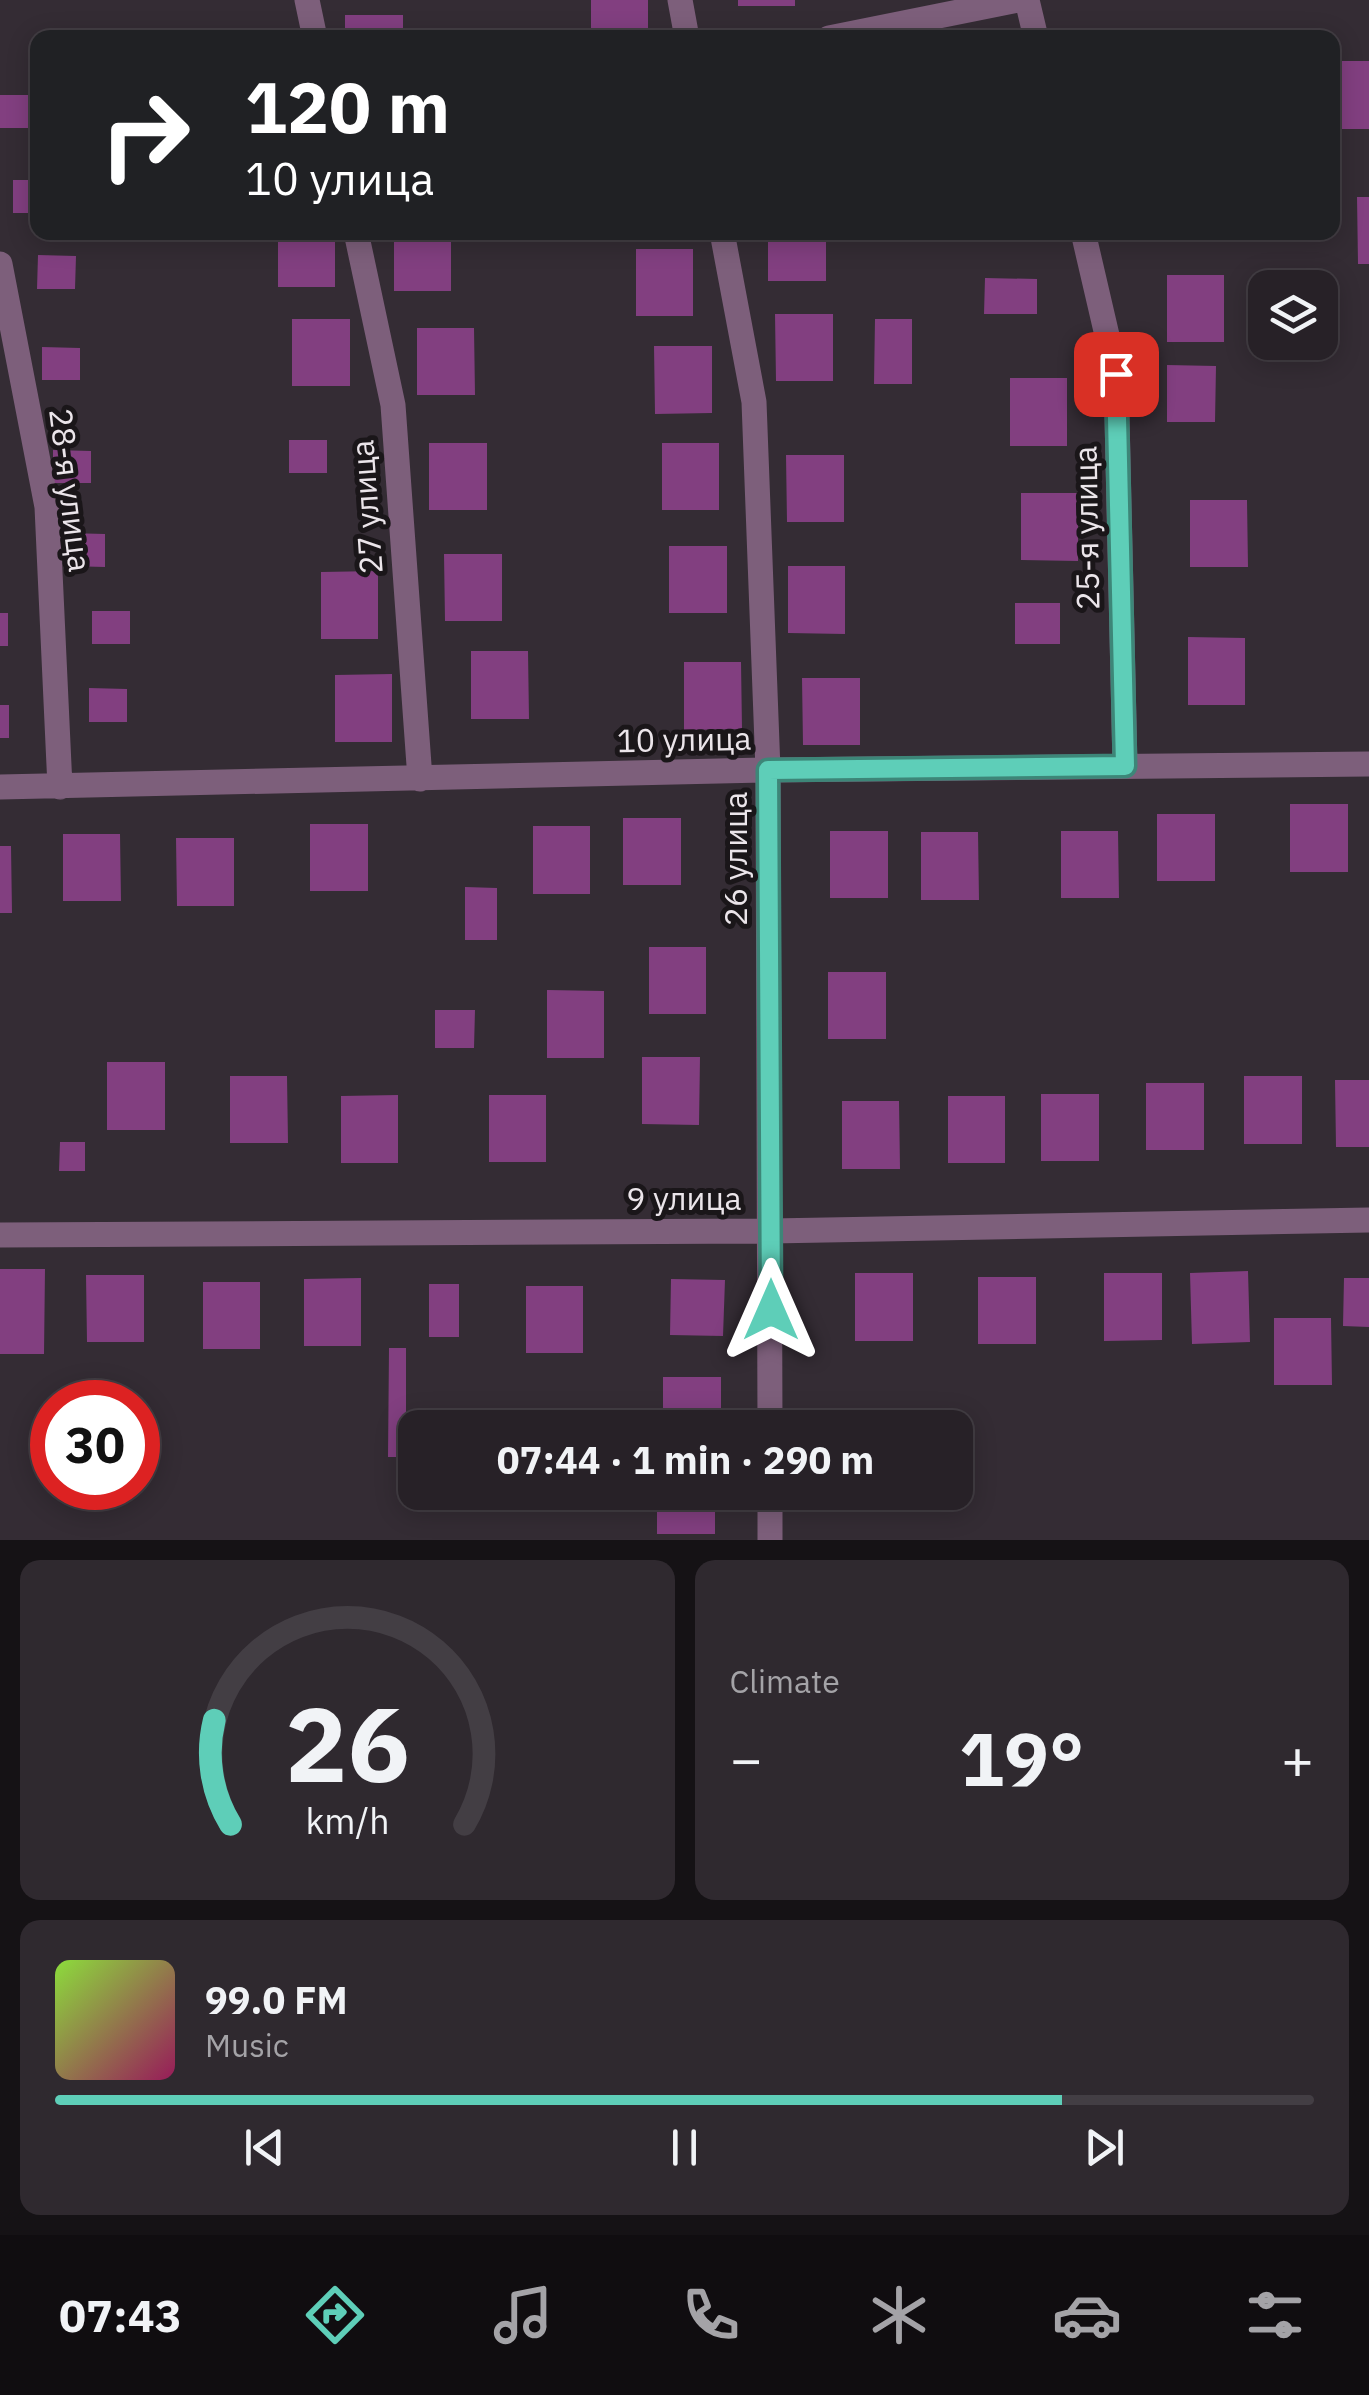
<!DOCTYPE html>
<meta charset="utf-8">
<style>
body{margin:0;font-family:"IBM Plex Sans",sans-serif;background:#2f292f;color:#f1f3f6;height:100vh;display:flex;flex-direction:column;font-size:38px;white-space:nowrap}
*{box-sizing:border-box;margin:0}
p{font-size:32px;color:#a4a3a7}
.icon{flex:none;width:55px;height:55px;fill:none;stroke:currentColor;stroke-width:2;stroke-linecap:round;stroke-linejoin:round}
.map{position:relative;height:1540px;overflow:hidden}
.panel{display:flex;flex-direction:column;gap:20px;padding:20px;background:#151215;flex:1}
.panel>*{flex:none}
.banner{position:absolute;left:30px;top:30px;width:1310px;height:210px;border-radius:20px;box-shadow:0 5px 25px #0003,0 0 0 2px #433e44;background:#202124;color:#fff;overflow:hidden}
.controls{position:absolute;left:1248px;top:270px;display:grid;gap:20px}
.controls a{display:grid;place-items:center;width:90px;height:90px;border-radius:20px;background:#272127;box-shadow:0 5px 25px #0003,0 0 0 2px #433e44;font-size:50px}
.speed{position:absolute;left:30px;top:1380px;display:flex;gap:20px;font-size:50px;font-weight:700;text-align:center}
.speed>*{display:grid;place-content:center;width:130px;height:130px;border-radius:50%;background:#272127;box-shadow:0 5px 25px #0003,0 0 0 2px #433e44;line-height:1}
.speed .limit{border:15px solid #d22;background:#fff;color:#111}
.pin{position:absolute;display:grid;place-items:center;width:85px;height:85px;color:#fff;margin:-42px;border-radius:20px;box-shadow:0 5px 15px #0006}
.me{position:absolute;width:110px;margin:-55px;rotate:0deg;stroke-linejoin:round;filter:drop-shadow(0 0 8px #0008)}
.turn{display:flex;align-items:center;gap:35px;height:210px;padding:0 50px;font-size:45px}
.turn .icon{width:130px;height:130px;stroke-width:2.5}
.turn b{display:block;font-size:70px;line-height:85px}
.big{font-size:75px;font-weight:700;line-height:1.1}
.panel .tile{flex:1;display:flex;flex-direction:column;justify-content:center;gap:15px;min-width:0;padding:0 35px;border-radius:20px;background:#2f292f}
.panel .dial{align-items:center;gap:0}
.dial svg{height:260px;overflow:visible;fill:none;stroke:#433e44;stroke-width:7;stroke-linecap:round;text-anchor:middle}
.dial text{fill:#f1f3f6;stroke:none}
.song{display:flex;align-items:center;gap:30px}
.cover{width:120px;height:120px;border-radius:15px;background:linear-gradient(135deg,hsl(90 70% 55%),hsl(330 70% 35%))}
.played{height:10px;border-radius:5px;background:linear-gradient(90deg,#5eceb8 80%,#433e44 80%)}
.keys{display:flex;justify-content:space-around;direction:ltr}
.heat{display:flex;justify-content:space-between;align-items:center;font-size:55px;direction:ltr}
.panel .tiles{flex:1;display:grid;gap:20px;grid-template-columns:1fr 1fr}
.tile:last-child{grid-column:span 2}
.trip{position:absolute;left:398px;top:1410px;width:575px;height:100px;border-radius:20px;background:#272127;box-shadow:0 5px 25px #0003,0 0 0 2px #433e44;font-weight:700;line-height:100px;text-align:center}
.tab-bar{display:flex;height:160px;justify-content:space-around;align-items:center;background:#100d10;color:#a4a3a7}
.tab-bar .icon{width:70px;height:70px}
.tab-bar .on{color:#5eceb8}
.tab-bar b{font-size:45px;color:#f1f3f6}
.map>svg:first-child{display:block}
</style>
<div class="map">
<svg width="1369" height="1540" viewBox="0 0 1369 1540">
<rect width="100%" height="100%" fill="#342c34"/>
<!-- building -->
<path fill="#823f80" d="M591,0H648V38H591Z
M738,0H795V6H738Z
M345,15H403V38H345Z
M224,29H281V38H224Z
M1094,31H1151V38H1094Z
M1332,61H1369V129H1332Z
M0,95H33V128H0Z
M13,180H38V213H13Z
M1357,197H1369V264H1358Z
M278,232H335V287H278Z
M394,232H451V291H394Z
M768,232H826V281H768Z
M976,232H1033V242L976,241Z
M636,249H693V316H636Z
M38,255L76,256L75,289H37Z
M1167,275H1224V342H1167Z
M985,278L1037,279V314H984Z
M775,314H833V381H776Z
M292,319H350V386H292Z
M875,319H912V384H874Z
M417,328H474L475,395H417Z
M654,346H712V413L655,414Z
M42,347L80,348V380H42Z
M1167,365L1216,366L1215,422H1167Z
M1010,378H1067V446H1010Z
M289,440H327V473H289Z
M429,443H487V510H429Z
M662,443H719V510H662Z
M53,450L91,451V483H53Z
M786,455H844V522H787Z
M1021,493H1078V561L1021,560Z
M1190,500H1247L1248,567H1190Z
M67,533L105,534V567L67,566Z
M669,546H727V613H669Z
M444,554H502V621H445Z
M788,566H845V634L788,633Z
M378,571V639H321V572Z
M1015,603H1060V644H1015Z
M92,611H130V644H92Z
M0,613H8V646H0Z
M1188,637L1245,638V705H1188Z
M471,651H528L529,719H471Z
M684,662H741L742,729L684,730Z
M392,674V742H335V675Z
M802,678H860V745H803Z
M89,688L127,689V722H89Z
M0,705H9V738H0Z
M1290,804H1348V872H1290Z
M1157,814H1215V881H1157Z
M623,818H681V885H623Z
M310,824H368V891H310Z
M533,826H590V894H533Z
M830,831H888V898H830Z
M1061,831H1118L1119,898H1061Z
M921,832H978L979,900H921Z
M63,834H120L121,901H63Z
M176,838H234V906H177Z
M0,846H11L12,913H0Z
M465,887L497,888V940H465Z
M649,947H706V1014H649Z
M828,972H886V1039H828Z
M547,990L604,991V1058H547Z
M435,1010H475L474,1048H435Z
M642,1057H700L699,1125L642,1124Z
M107,1062H165V1130H107Z
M230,1076H287L288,1143H230Z
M1244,1076H1302V1144H1244Z
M1335,1080H1369V1147H1336Z
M1146,1083H1204V1150H1146Z
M1041,1094H1099V1161H1041Z
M398,1095V1163H341V1096Z
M489,1095H546V1162H489Z
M948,1096H1005V1163H948Z
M842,1101H899L900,1169H842Z
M60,1142H85V1171H59Z
M0,1269H45L44,1354H0Z
M1248,1271L1250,1342L1192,1344L1190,1273Z
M855,1273H913V1341H855Z
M1104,1273H1162V1340L1104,1341Z
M86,1275H144V1342H87Z
M978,1277H1036V1344H978Z
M361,1278V1346H304V1279Z
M1344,1278H1369V1327L1343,1326Z
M671,1279L725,1280L723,1336L670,1335Z
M203,1282H260V1349H203Z
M429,1284H459V1337H429Z
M526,1286H583V1353H526Z
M1274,1318H1331L1332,1385H1274Z
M389,1348H406V1457H388Z
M663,1377H721V1428H663Z
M657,1492H715V1534H657Z"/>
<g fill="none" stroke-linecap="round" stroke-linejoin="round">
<!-- minor -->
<path stroke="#7d5f7b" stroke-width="25" d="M307,0L315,38
M680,0L687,38
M1027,0L1036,38
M829,38L1018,0
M356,232L393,405L420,779
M722,232L754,402L768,770L770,1428
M1083,232L1116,374L1125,766
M0,264L47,507L60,787
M0,787L768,770L1369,764
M0,1235L771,1231L1369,1220
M770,1540V1492"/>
</g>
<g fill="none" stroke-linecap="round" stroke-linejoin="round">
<defs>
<path id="route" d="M771,1310L768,770L1125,766L1116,374"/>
</defs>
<!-- route casing -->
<use href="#route" stroke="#3d8678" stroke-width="25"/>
<!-- route -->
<use href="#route" stroke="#5eceb8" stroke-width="18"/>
</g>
<g text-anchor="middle" stroke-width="10" stroke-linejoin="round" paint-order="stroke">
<!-- street labels -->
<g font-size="32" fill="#ebe5ea" stroke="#1a1619">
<text transform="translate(70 490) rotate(83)" y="11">28-я улица</text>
<text transform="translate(367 507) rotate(-94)" y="11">27 улица</text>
<text transform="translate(1087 528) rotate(-91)" y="11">25-я улица</text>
<text transform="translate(684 740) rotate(-1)" y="11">10 улица</text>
<text transform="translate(736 859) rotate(-90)" y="11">26 улица</text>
<text x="684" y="1210">9 улица</text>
</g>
</g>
</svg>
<div class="controls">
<a><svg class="icon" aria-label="layers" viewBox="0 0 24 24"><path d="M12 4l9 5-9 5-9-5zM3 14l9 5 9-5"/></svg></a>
</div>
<div class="speed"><div class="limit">30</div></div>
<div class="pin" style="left:1116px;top:374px;background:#d93025"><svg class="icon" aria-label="arrive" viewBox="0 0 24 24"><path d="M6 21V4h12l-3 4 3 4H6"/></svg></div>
<svg class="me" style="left:771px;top:1310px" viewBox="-20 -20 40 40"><path d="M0-17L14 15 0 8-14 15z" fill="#5eceb8" stroke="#fff" stroke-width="4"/></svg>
<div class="trip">07:44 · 1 min · 290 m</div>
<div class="banner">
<div class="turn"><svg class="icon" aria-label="right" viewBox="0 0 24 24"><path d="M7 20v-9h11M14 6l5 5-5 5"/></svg><div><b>120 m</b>10 улица</div></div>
</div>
</div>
<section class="panel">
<div class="tiles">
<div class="tile dial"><svg viewBox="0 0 100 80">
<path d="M14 69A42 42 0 1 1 86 69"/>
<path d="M14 69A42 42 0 0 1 9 37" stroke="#5eceb8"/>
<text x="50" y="56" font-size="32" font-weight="700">26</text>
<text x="50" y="72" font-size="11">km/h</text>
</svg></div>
<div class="tile"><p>Climate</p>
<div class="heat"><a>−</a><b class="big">19°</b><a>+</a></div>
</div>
<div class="tile">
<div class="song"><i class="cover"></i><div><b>99.0 FM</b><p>Music</p></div></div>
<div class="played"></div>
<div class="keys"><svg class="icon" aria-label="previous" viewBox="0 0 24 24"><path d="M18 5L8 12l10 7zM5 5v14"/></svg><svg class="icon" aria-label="pause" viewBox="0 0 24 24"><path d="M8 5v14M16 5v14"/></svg><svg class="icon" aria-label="next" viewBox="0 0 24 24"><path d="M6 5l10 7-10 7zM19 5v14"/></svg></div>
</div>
</div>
</section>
<nav class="tab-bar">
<b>07:43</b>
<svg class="icon on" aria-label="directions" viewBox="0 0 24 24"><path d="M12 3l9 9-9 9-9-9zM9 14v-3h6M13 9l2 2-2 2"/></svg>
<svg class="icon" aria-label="music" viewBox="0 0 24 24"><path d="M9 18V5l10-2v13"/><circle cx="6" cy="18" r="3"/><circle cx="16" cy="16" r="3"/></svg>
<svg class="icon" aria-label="phone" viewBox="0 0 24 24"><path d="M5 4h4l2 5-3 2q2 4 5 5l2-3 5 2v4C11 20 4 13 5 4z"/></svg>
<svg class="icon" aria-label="climate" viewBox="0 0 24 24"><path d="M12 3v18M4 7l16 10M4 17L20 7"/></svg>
<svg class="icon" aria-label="car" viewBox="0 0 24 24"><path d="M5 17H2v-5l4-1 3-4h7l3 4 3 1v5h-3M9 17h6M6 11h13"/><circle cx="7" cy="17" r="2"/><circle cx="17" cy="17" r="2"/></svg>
<svg class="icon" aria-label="filters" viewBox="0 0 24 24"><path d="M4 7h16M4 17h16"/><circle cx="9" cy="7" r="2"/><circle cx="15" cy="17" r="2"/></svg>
</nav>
